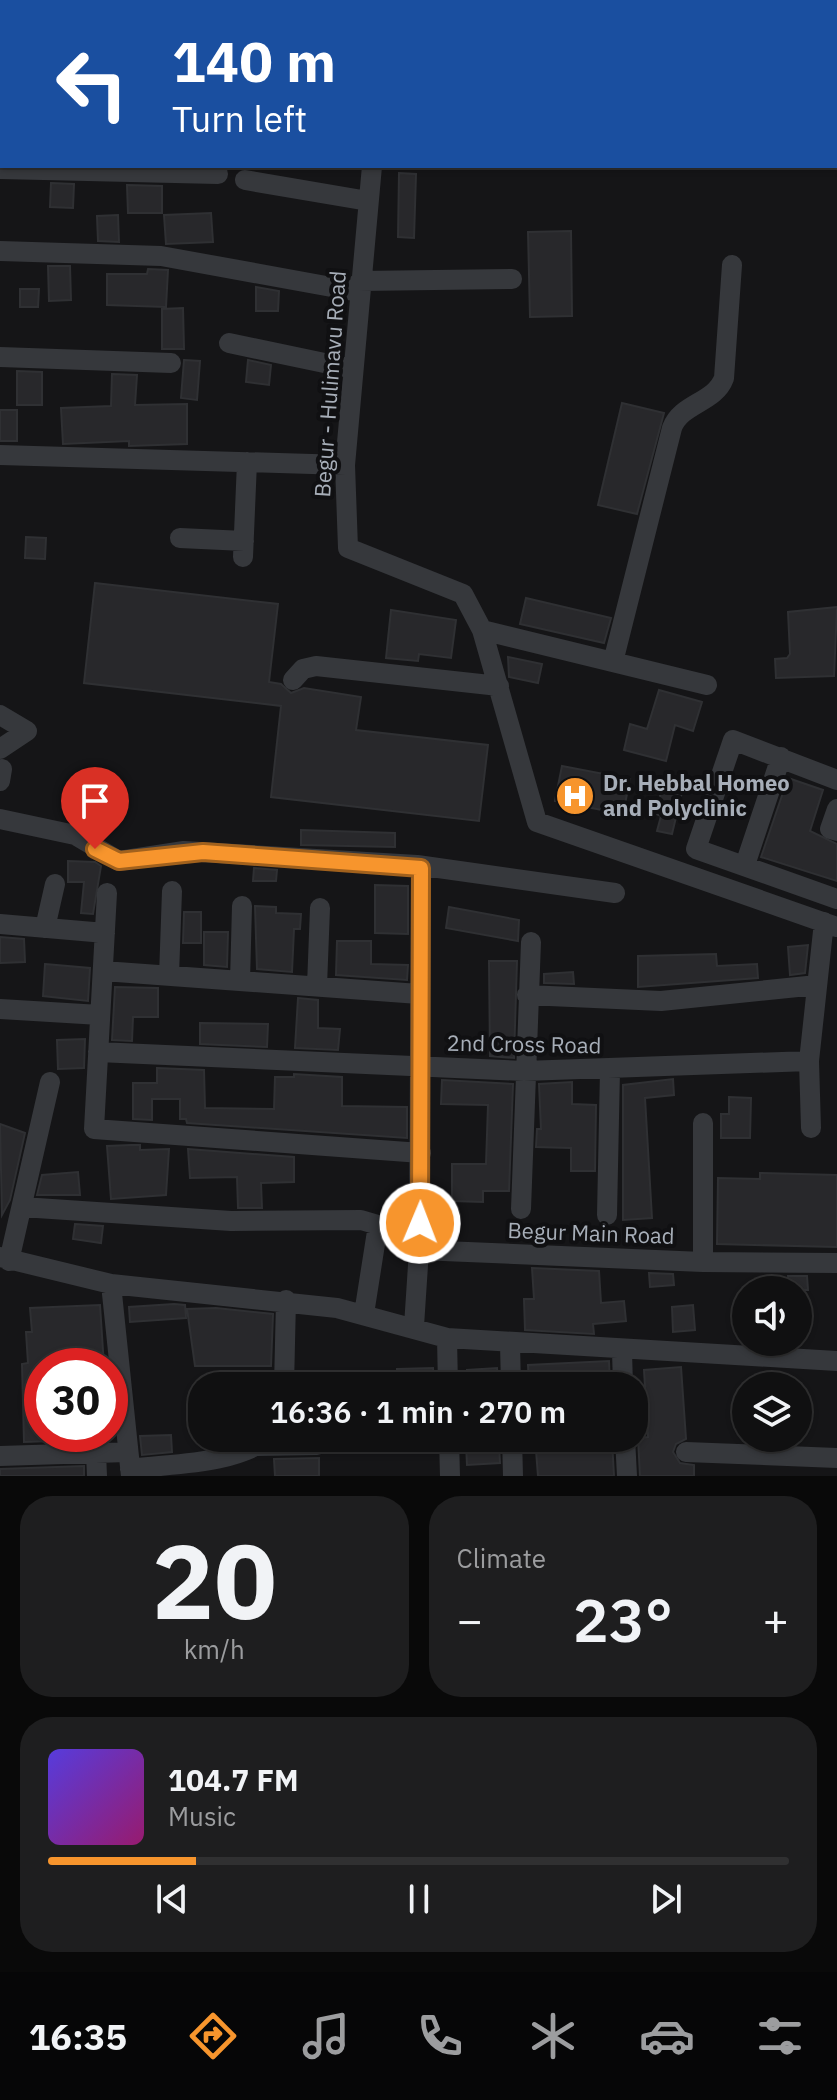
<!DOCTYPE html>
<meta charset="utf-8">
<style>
body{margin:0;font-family:"IBM Plex Sans",sans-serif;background:#1e1e1f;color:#f1f3f6;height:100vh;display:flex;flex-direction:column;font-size:30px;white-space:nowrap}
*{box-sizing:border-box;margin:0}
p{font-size:26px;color:#9c9d9f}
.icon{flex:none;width:44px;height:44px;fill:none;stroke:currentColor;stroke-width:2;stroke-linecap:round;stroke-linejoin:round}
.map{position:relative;height:1476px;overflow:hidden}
.details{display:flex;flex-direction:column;gap:20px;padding:20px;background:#090909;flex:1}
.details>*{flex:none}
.hud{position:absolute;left:0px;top:0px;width:838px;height:168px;box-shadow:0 2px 6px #0004,0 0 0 2px #303031;background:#1a4fa0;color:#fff;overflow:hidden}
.tools{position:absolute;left:732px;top:1276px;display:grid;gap:16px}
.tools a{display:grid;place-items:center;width:80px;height:80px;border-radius:50%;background:#101011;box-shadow:0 2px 6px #0004,0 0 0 2px #303031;font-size:40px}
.speed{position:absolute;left:24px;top:1348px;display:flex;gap:16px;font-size:40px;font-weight:700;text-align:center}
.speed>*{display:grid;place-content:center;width:104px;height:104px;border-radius:50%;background:#101011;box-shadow:0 2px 6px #0004,0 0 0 2px #303031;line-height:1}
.speed .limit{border:12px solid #d22;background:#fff;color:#111}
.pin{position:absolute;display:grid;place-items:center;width:68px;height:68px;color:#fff;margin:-82px -34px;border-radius:50% 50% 50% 0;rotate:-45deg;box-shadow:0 0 8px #0007}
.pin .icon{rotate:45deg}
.me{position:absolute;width:88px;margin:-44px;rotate:1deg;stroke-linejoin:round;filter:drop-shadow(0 0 6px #0008)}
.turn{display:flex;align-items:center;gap:28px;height:168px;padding:0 40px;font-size:36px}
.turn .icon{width:104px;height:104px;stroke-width:2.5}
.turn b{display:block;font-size:56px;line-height:68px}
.big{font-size:60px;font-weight:600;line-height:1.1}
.details .widget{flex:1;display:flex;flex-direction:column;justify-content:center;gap:12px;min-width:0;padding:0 28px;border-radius:32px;background:#1e1e1f}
.details .dial{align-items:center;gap:0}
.dial b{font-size:104px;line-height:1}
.song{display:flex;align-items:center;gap:24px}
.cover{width:96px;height:96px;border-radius:12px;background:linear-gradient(135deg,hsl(250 70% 55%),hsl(320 70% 35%))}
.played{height:8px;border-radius:4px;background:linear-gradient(90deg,#f7952d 20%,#303031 20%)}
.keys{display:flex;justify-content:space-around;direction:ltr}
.heat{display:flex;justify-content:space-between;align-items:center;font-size:44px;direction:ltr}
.details .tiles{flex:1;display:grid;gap:20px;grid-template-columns:1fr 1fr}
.widget:last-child{grid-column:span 2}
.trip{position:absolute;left:188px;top:1372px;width:460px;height:80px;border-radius:32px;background:#101011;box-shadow:0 2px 6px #0004,0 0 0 2px #303031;font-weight:600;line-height:80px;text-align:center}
.tab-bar{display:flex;height:128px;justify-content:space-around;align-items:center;background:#060607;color:#9c9d9f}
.tab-bar .icon{width:56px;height:56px}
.tab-bar .active{color:#f7952d}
.tab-bar b{font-size:36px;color:#f1f3f6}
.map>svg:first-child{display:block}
</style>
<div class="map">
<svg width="837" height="1476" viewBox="0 0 837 1476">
<rect width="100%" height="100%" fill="#151517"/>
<!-- building -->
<path fill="#28282b" stroke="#2f3033" stroke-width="2" d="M399,173L416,174L414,238L398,237Z
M51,183L74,184L73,208L50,207Z
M127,185L162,186V213H128Z
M211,213L213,242L166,244L164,215Z
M118,215L119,242L98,241L97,216Z
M571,231L572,316L530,317L528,232Z
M48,266H70L71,300L49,301Z
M148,269L168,270L166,307L107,305V274H147Z
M256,287L279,291L278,311H256Z
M20,289H39L38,307H20Z
M183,308L184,349H162V309Z
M184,360L200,361L197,400L181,398Z
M248,360L271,365L269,385L246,382Z
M17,371L42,372V405H17Z
M112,374L137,375L135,405L187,404V444L129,446V441L63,444L61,408L111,406Z
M622,403L664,413L637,514L598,505Z
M0,410H17V441H0Z
M26,537L46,538L45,559L25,558Z
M95,583L278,604L269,682L281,684L291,693L304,688L361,697L356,730L488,745L479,821L271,797L281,706L84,683Z
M526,598L611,618L604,643L520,624Z
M837,607L834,676L776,678L775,659L787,658L790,654L788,612Z
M391,610L456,620L451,658L419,654L418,661L386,658Z
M508,657L542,664L538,683L509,677Z
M659,690L702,702L693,731L675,725L666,761L624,750L630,724L647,729Z
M562,766L630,779L623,814L555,801Z
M788,778L823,790L810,831L837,844V881L761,857Z
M662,787L682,792L672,834L657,831L661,816L656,814Z
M301,830L395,833V847L301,845Z
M68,861L95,862L101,866L93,914L81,913L84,882H68Z
M254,868L277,870L276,881H253Z
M375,885L408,886V934L375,933Z
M255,906L276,907V913L301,914L300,929H294L292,972L257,969Z
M449,907L519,920L518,941L446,928Z
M184,912H201V943H183Z
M204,932H228L227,967L204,965Z
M0,937L24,939L25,962L0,963Z
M337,941H371V964L408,965L407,980L336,975Z
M808,945L805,973L790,975L788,947Z
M716,954L717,966L757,964L758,978L638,987V956Z
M489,961H517L514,1058L490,1056Z
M45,964L90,968L88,1001L43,996Z
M573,972L574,984L544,983V974Z
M115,987L158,988V1017H133L132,1041L112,1040Z
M298,998L318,1000V1028L340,1029L338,1050L295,1048Z
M200,1023L268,1024L267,1047L200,1044Z
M85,1039L84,1068L58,1069L57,1040Z
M157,1068L204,1070L205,1108L274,1109L275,1077H294V1074L342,1077V1106L407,1107V1138L187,1123L186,1119H180V1099H152V1120L133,1119V1083H157Z
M673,1079L674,1095L645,1098L652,1218L623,1220V1085Z
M442,1080L513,1084L509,1191H483V1202L452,1201V1164H486L488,1105L441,1104Z
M572,1082V1104L596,1105L595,1171H571V1148L536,1147L537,1129H541L539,1084Z
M729,1097L751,1098L750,1138H721V1114H729Z
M0,1124L25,1133L10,1200L2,1215Z
M131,1145H140V1150L169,1149L166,1195L111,1199L107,1146Z
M188,1149L294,1157V1182L261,1183L262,1208H238L237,1177L190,1178Z
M78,1172L80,1195H37L42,1175Z
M760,1173L837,1175V1247L717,1244L718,1178L760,1179Z
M75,1224L103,1226L101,1243L73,1239Z
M532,1268L599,1271L601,1303L624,1301L626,1321L593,1324L594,1334L525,1330L524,1299H534Z
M649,1273L673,1274L674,1285L650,1287Z
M788,1276H807L808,1290H789Z
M174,1304L185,1305L186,1318L130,1322L129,1307Z
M100,1305L104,1366H76L75,1358L47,1359L48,1366H42V1434H50L51,1441L24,1442L22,1364L28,1363L26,1332H32L30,1308Z
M693,1305L695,1330L673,1332L672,1307Z
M216,1308L273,1314L271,1366H195L187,1309Z
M609,1361L610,1386H529L528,1365Z
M681,1367L686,1439L676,1444L673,1452L680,1463L694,1465V1476H640L638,1438L648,1437L644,1370Z
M433,1368L434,1386H398L397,1369Z
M497,1368L498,1386H468L467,1370Z
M171,1435L172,1452L142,1455L140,1436Z
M535,1438H573V1443L612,1440L614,1476H538Z
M499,1443L500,1463L467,1465L466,1444Z
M319,1458V1476H275L274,1459Z
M84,1466V1476H0V1469Z"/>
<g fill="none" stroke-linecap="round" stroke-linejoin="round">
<!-- minor -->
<path stroke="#36383c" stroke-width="20" d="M419,2L427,0
M0,66H2
M372,166L345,465L348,548L463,594L482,630L537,822L837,927
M0,169L218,174
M245,180L368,201
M0,251L161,256L359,292
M360,281L512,279
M229,343L353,369
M0,357L171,363
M0,455L345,465
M180,538L244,541
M243,557L247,462
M482,630L707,685
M613,662L672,428C681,403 715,403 724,378L732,265
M293,680L303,669L316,666L499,686
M0,715L27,731L0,749
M837,780L733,740L696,849L837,899
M0,781L2,769
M837,809L830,829L837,831
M0,819L75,835L119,861L184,851L417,865L615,893
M745,865L781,757
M107,893L94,1129L421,1153
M0,924L105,933
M45,928L55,884
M103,971L419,994
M169,976L172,891
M240,981L242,906
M317,986L320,908
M527,995L661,1001L817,985
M0,1009L100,1015
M98,1052L524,1071L809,1061L824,922
M809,1061L811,1128
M703,1123V1262
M22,1207L231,1221L361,1220L378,1225L364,1314
M521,1209L531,942
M607,1215L610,1070
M419,1250L421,868
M0,1257L111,1284L337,1308L447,1338L837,1361
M9,1261L50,1082
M111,1284L131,1476
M414,1326L419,1250L703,1262L837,1263
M447,1338L448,1386
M510,1344L511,1386
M622,1351L623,1386
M284,1386L286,1300
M449,1438L450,1476
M512,1438L513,1476
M625,1438L627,1476
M257,1446L317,1445
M686,1452L837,1458
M96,1453L97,1476
M0,1456L127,1452
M130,1469C175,1463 231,1465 269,1438"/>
</g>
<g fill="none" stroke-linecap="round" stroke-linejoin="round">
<defs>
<path id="route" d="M95,849L119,861L203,852L421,868L420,1223"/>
</defs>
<!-- route casing -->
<use href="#route" stroke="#a1611d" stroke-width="20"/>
<!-- route -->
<use href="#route" stroke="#f7952d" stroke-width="14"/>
</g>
<!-- icons -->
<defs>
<symbol id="hospital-disc" viewBox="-11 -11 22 22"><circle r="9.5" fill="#f7952d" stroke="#101012"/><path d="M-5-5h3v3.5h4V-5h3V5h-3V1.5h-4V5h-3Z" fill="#fff"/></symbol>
</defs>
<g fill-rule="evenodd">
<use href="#hospital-disc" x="553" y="774" width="44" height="44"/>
</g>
<g text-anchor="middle" stroke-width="8" stroke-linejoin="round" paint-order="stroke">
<!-- street labels -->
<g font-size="22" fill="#a7aeb8" stroke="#101012">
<text transform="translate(330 384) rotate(-86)" y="8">Begur - Hulimavu Road</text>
<text transform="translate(524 1044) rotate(1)" y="8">2nd Cross Road</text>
<text transform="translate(591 1233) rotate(2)" y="8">Begur Main Road</text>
</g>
<!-- poi labels -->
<g font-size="22" font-weight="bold" fill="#a7aeb8" stroke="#101012" text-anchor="start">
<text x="603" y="791">Dr. Hebbal Homeo<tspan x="603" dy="25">and Polyclinic</tspan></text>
</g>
</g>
</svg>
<div class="tools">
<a><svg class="icon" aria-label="sound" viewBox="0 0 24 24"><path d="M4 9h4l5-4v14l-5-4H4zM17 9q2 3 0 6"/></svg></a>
<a><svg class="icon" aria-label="layers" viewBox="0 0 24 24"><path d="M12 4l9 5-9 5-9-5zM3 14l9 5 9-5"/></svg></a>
</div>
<div class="speed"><div class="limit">30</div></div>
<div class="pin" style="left:95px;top:849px;background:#d93025"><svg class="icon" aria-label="arrive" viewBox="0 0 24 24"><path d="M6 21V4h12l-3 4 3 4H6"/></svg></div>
<svg class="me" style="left:420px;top:1223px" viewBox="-20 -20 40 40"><circle r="17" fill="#f7952d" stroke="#fff" stroke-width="3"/><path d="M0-11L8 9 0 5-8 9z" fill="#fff"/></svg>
<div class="trip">16:36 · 1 min · 270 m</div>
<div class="hud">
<div class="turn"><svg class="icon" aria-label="left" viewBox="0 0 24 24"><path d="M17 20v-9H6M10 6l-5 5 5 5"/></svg><div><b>140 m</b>Turn left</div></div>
</div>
</div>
<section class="details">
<div class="tiles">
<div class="widget dial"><b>20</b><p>km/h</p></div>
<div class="widget"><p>Climate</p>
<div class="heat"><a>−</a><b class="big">23°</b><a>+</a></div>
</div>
<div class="widget">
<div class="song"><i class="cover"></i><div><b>104.7 FM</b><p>Music</p></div></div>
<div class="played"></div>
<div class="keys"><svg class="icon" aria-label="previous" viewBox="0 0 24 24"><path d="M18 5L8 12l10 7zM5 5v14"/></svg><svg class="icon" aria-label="pause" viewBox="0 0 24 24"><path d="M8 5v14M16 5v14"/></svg><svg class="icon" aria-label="next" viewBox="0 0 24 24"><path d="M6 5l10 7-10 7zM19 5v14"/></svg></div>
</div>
</div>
</section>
<nav class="tab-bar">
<b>16:35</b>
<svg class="icon active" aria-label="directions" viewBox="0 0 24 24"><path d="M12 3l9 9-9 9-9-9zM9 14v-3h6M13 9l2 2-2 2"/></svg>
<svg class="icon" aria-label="music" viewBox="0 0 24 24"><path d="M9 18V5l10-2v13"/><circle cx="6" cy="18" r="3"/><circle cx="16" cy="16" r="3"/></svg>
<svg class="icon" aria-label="phone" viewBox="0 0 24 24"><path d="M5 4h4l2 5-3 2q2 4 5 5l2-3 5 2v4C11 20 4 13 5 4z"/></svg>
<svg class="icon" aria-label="climate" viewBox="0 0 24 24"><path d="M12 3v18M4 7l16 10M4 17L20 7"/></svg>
<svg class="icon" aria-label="car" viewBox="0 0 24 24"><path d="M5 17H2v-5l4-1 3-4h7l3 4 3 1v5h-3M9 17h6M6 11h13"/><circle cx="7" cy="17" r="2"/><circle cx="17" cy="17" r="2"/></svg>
<svg class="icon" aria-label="filters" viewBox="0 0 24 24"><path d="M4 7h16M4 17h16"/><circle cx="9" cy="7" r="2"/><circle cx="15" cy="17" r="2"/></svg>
</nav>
